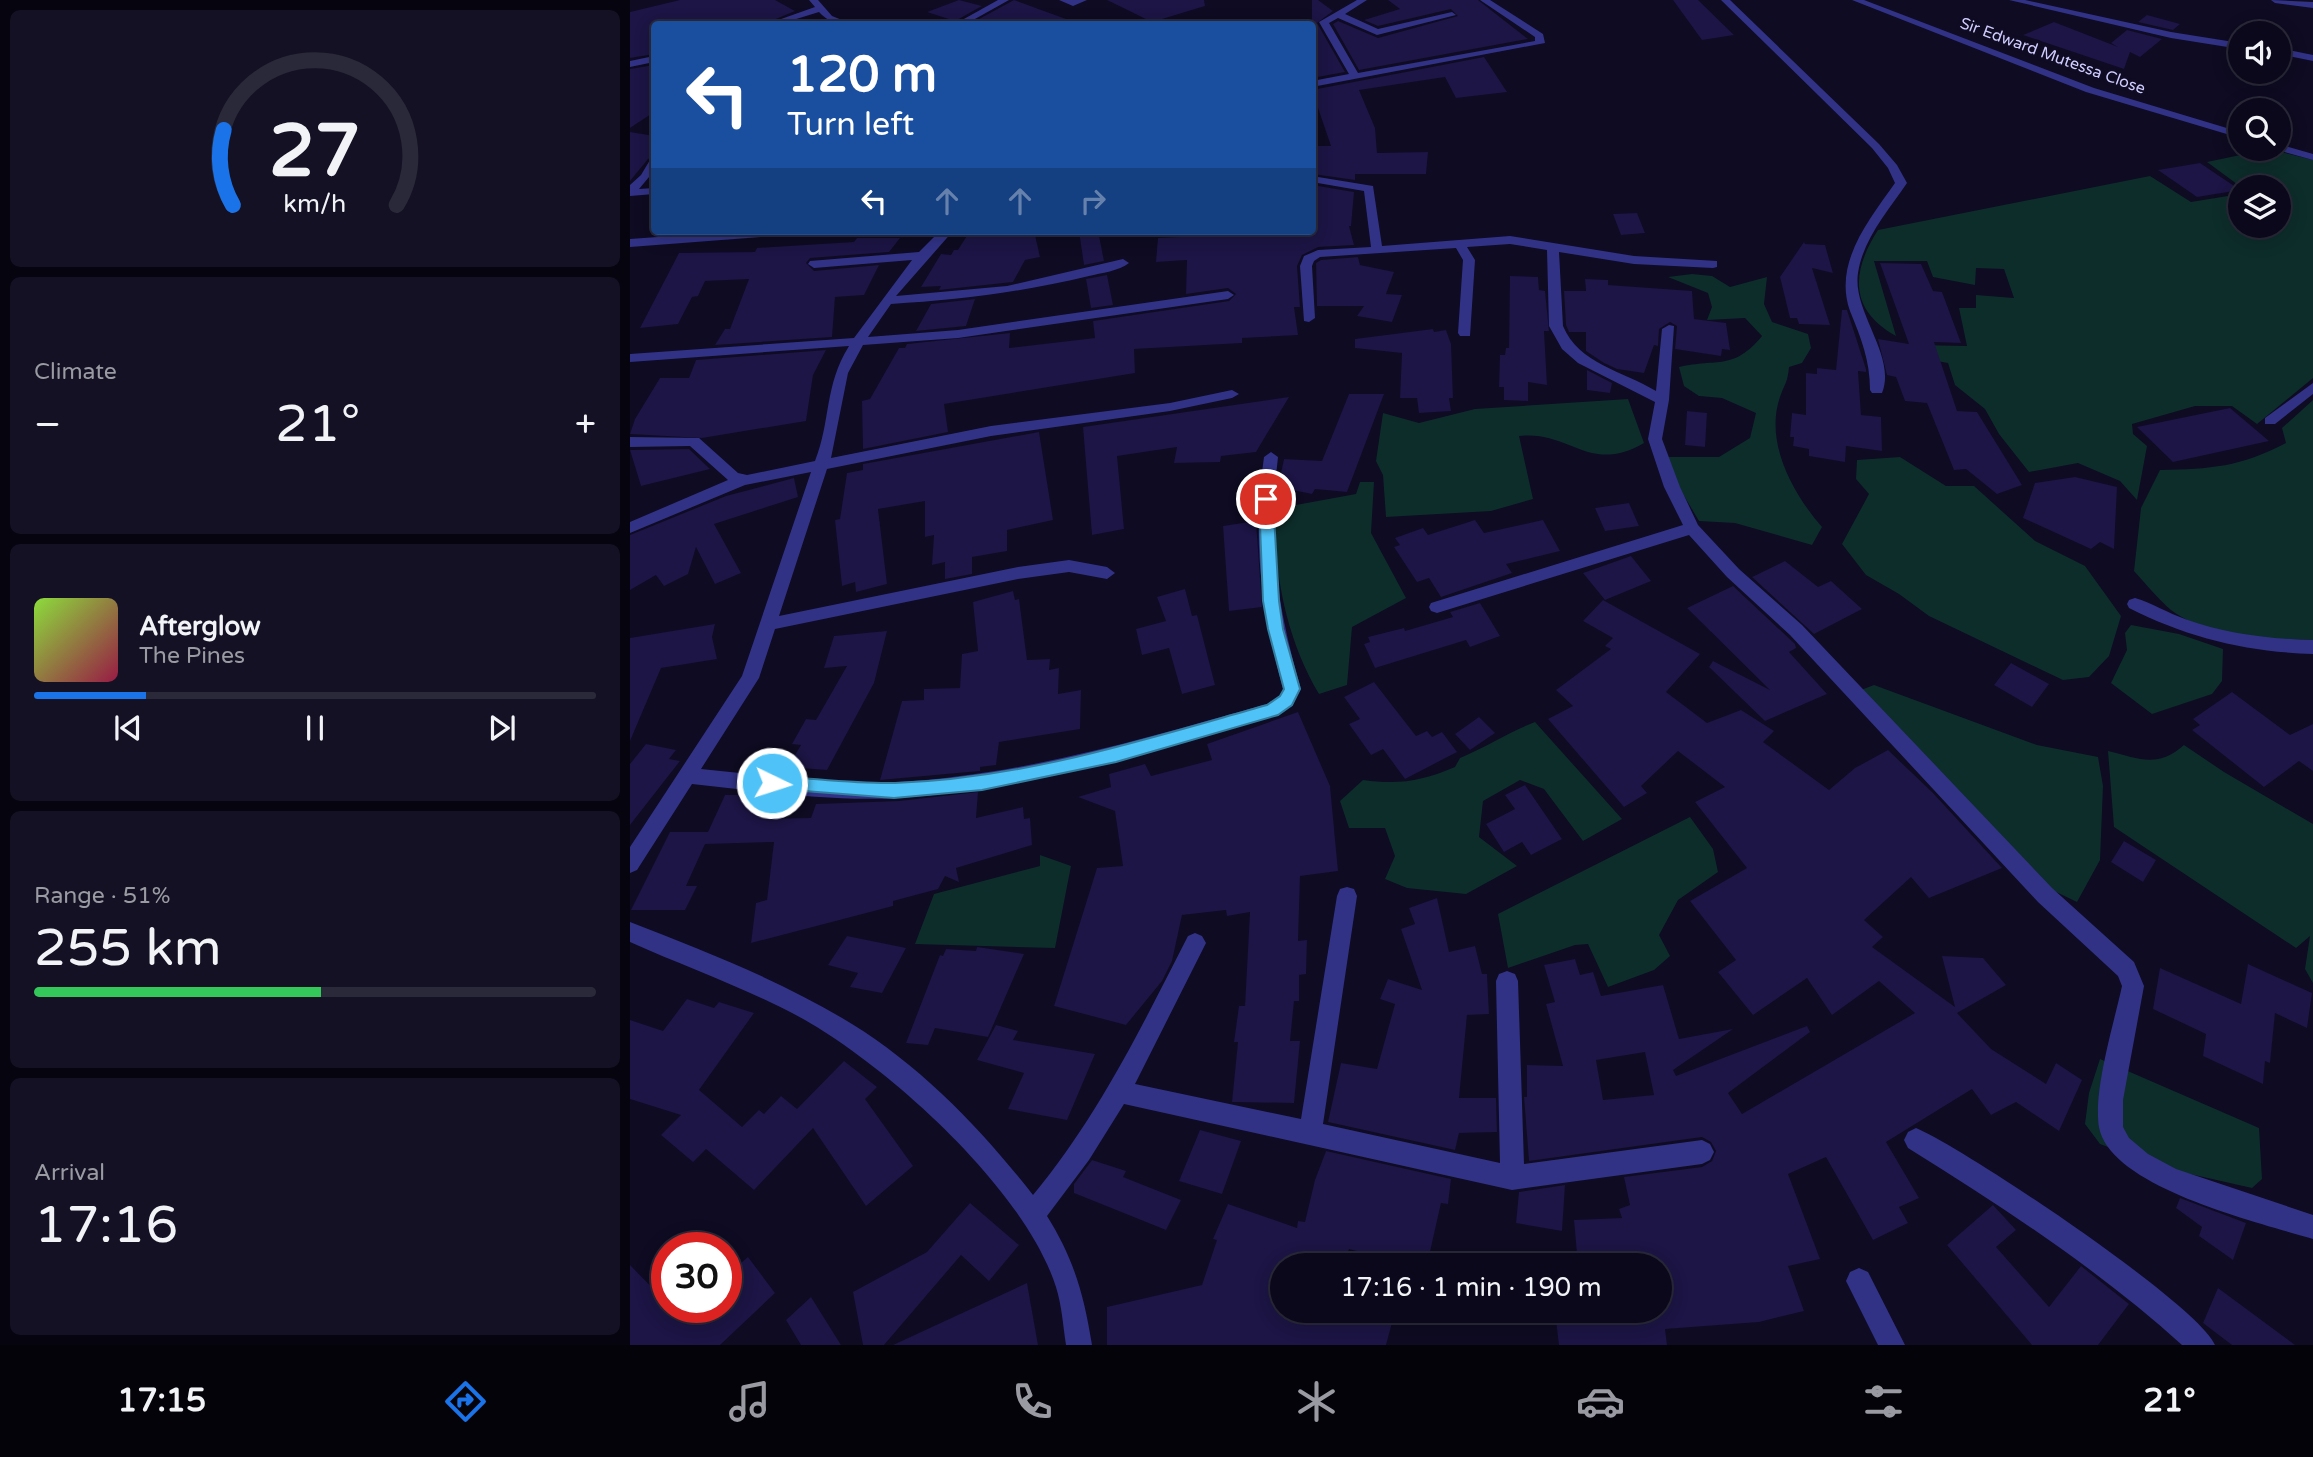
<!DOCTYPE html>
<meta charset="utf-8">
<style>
body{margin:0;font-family:"Varela Round",sans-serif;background:#131123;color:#f1f3f6;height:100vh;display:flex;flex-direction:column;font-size:26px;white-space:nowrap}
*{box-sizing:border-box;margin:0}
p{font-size:23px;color:#999aa2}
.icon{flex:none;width:38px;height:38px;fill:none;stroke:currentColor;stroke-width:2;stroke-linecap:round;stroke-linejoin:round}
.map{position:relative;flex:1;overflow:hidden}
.sheet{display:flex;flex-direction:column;gap:10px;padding:10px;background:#06040e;width:630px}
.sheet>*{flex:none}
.banner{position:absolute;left:21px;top:21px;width:665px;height:214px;border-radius:7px;box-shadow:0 4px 18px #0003,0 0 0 2px #2a2939;background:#1a4fa0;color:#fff;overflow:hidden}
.fabs{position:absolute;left:1598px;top:21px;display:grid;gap:14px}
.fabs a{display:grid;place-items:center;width:63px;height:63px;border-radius:50%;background:#0a081a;box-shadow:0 4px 18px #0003,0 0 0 2px #2a2939;font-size:35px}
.speed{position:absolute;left:21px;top:1232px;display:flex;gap:14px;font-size:35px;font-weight:700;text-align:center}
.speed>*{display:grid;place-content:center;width:91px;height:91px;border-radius:50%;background:#0a081a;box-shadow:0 4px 18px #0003,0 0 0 2px #2a2939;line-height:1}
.speed .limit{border:10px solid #d22;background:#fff;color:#111}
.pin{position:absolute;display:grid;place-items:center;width:60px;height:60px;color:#fff;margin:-30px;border:4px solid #fff;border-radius:50%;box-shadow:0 2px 7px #0007}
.me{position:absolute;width:77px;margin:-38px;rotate:94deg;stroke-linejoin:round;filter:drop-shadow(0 0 5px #0008)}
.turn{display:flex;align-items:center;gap:24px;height:147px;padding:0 21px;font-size:32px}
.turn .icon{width:91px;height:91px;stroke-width:2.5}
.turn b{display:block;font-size:49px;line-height:60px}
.lanes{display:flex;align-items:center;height:66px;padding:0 21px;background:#0003;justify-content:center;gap:35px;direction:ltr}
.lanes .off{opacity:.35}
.big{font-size:52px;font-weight:600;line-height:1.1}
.sheet .tile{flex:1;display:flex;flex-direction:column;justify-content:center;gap:10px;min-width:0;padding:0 24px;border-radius:10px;background:#131123}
.sheet .dial{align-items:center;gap:0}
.dial svg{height:182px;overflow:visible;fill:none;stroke:#2a2939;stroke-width:7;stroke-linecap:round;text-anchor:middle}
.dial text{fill:#f1f3f6;stroke:none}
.song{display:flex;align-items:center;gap:21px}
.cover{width:84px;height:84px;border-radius:10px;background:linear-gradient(135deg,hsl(90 70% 55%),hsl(340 70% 35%))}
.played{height:7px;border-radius:4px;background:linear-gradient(90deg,#1a73e8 20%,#2a2939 20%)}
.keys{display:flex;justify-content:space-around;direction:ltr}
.heat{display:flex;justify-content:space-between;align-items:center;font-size:38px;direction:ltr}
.charge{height:10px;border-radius:5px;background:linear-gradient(90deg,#34c759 51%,#2a2939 0)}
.trip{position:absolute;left:640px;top:1253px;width:402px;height:70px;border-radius:35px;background:#0a081a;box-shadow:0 4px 18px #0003,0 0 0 2px #2a2939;font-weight:600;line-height:70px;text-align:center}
.tabs{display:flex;height:112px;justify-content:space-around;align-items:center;background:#04030a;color:#999aa2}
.tabs .icon{width:49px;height:49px}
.tabs .active{color:#1a73e8}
.tabs b{font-size:32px;color:#f1f3f6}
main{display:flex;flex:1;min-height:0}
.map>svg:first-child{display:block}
</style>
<main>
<section class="sheet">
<div class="tile dial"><svg viewBox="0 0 100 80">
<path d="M14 69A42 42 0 1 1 86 69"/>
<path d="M14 69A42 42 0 0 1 10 36" stroke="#1a73e8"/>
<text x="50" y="56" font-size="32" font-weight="700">27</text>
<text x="50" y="72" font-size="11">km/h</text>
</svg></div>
<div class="tile"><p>Climate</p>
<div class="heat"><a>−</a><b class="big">21°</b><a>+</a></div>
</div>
<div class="tile">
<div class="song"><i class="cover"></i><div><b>Afterglow</b><p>The Pines</p></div></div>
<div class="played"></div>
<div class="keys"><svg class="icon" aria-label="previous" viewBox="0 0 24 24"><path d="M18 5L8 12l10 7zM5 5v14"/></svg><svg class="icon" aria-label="pause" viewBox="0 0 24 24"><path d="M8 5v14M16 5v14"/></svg><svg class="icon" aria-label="next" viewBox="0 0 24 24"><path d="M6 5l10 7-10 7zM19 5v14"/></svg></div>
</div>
<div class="tile"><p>Range · 51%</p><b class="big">255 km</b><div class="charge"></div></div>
<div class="tile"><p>Arrival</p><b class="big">17:16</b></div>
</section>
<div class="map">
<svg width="1683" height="1345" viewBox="0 0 1683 1345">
<rect width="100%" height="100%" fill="#0e0b22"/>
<!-- green -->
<path fill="#0d2d2a" d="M1639,149L1683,160V378L1627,424L1602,406H1565L1502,424L1503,434L1517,446L1507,500L1490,481L1448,463L1399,472L1369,434L1355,409L1325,385L1318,363L1284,357V345L1337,346L1329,308H1346V295L1384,298L1374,269L1346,268L1345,285L1303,277L1297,261H1244L1266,336C1219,310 1221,272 1248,230L1520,176L1561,202L1610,194V226H1648V187H1611L1577,162Z
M1062,274L1082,276L1100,287L1137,277L1134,304L1142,322L1178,334L1181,348L1172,363L1159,367C1158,382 1154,385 1150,397C1134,443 1164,495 1192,527L1182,545L1105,523L1069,521L1031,457H1089L1120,438L1126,413L1092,398L1069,396L1054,386L1049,367C1088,358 1103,371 1132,336L1115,318L1077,320L1082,307L1078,293L1038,277Z
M998,399L1014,443C959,475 940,430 889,436L903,499L861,511L756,517L753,475L746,461L753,413L789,423L845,409Z
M1683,400V640C1643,640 1574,636 1541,610C1528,599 1516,584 1504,571L1511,508L1530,470C1581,469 1610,467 1656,443L1652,428Z
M1270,457L1316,486H1344L1405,541L1455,566L1491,616L1479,656L1459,677L1433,680L1299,616L1269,594L1236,575L1212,544L1239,494L1226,479L1227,460Z
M730,482H744L741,533L776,598L722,627L717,685L689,694C658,642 643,575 646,515L655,507L726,494Z
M1501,625L1549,634L1593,649L1592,681L1582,694L1522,714L1481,683L1497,650L1495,633Z
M1244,685L1407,745L1468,757L1473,786L1470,860L1447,902L1418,888L1231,690Z
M905,722L992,819L953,841L914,789L890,780L853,801L849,837L887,866L836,894L777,888L755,879L765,856L755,828H719L710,801L733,780C769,785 792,781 825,767L830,758C856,747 879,732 905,722Z
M1554,745L1594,772L1683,824V983L1675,969L1680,936L1666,948L1484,827L1478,751C1510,759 1528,768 1554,745Z
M1060,817L1083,849L1088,872L1048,900L1029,935L1040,956L1024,970L978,987L958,944L945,945L878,968L868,914Z
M410,855L441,866L425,948L285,944L304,894L410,866Z
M1470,1059L1629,1128L1632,1179L1622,1188L1538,1169L1470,1144L1455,1124L1459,1093Z"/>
<!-- building -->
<path fill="#1c1545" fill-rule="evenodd" d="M50,0H145L165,11L134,24H24V54L0,58V12Z
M329,0L352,6L325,21L297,12Z
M384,0L444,22L443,24H340Z
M477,0H574L575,6L522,22Z
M682,0H688L703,11L687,23L715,72L682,78Z
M758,0H848L898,39L729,70L703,24L708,21L748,38L828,16L821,9L748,26L734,20L770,9Z
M1043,0H1068L1104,35L1072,40Z
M1517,15L1550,24L1543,30L1508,22Z
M1424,22L1488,47L1481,43L1497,30L1532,39L1510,57L1500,52L1494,69L1393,35Z
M854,57L877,92L826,98L815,77L729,90L745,128L747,153L798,152L796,174H725V180L683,174L687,146H701L682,90Z
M24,65V112L0,128V69Z
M0,132L24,136V157L18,159L0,181Z
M1570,163L1610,190L1567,197L1528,170Z
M682,185L724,192L721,226H719L724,245L688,247L672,255L667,266L670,307H664L668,335L612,338V343L504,349L505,373L314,404L318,432L233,449L232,401L240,399L269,348H275L277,344L380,333L379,348L465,338L463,321L599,301L606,294L598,288L556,294L557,260L526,262L528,238L682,231Z
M1007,213L1015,233L991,235L983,214Z
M340,231H404L410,257L395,260L383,282L309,290L311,286L291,287L311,254L321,255L324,250H328Z
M449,231H468L474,261L454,265Z
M227,238H270L259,252L180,258L176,263L184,271L249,265L234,295L205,297L202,337L85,345L95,329H100L119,279L75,281L68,296L62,297L48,324L10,328L49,253L125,252L127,248L224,242Z
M1174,242L1175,244L1195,245L1203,273L1182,268L1200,325L1169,324L1167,318H1160L1150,277Z
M728,257L730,265L764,272L756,294L772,295L762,322L727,316L734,306H687L686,263L691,260Z
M1250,263L1291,264L1303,291L1312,292L1331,343L1304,342L1327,411L1347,412L1392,485L1367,494L1336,469L1324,470L1297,403L1275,401L1266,377L1257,375L1248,339L1279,344Z
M477,275L483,305L461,308L456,279Z
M880,276L908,277L909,290L915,291L919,331H914L917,385L898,382V401L874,400V387H869L870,355H875L876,348H879Z
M955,279L978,280V285L1062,291L1064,319L1096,323L1100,350L1092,349L1091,356L1045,349L1047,326L1040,322L1029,329L1028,346L1024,345L1014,373L987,369L974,363L956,351V332H939L936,325L934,291H956Z
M345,299L336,326L286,331L301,304Z
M1212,310H1217L1236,369V372L1228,371L1231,415L1251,417L1252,451L1216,446L1215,462L1179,456V449L1163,446L1164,437H1160L1162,413L1176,415V373L1187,374V368L1206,370Z
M803,329L804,332L816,330L821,344L823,398H819L821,411L789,413L787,398H770L772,353L725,348V339Z
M196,350L183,375L176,421L72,438L0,434L5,419L30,378H59L66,360Z
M957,370L982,383L980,393L957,390Z
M719,394H754L717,492L685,489L682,494L648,487L654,459L692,461Z
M659,397L626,452L591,456L590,462L544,463L547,447L487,456L494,529L462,535L453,427Z
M1600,408L1639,441L1543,462L1507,427Z
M1057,411L1077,413L1075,447L1055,445Z
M409,432L423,520L377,530V551L342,557V574L315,579V562L302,565L304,535L295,537V501L248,509L257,584L226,592L225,582L212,586L205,520L210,519L217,473L233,470V464Z
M59,449L80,469L11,486L0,450Z
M1445,477L1487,487L1484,549L1470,542L1461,549L1393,518L1405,483Z
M164,478L168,497L84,524L111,573L85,584L66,547L58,574L34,586L26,575L0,590V535L96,496Z
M999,503L1009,526L975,531L965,508Z
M845,520L854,533L913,520L930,551L876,564L882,573L811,597L799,578L787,582L764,547L770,545L765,538L793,528L798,535Z
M626,521L632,607L599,611L593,526Z
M1001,556L1021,581L975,600L953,573Z
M1155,561L1188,587L1201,581L1232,609L1184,634L1122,577Z
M1103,586L1165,644L1166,648L1159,652L1197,694L1135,721L1079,667L1083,661L1140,690L1057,608Z
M555,589L562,616L567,615L585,685L552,694L539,648L512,655L506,629L536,621L527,597Z
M383,591L385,600L389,599L397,660L420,659L419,670L429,668L428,694L451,690L450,729L369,742L366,765L350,767V771L250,780L272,701L294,700V689L330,688L332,654L348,651L343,602Z
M973,600L1070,654L1036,692L1077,723L1111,710L1144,731L1133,742L1199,790L1225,768L1258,750L1303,793L1372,868L1299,898L1281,877L1234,920L1253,937L1242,947L1325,1007L1312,956L1353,958L1376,985L1327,1013L1361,1049L1416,1084L1426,1063L1452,1080L1429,1131L1386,1102L1361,1115L1342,1089L1256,1142L1289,1198L1269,1207L1278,1223L1243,1240L1196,1157L1158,1174L1190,1259L1158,1266L1174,1311L1129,1322L1035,1329L1037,1345H929L925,1311H1031V1265H948L944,1220L992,1218L989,1209L1000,1205L994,1177L1072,1167L1082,1161L1086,1151L1081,1142L1072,1137L899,1161L894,1097H897V1065L933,1066L916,1004L925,1002L914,965L945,959L950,975L963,972L971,996L1033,985L1049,1039L1103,1029L1043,1070L1046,1076L1177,1026L1180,1032L1098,1093L1112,1114L1285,1013L1249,981L1202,1015L1177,978L1123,1015L1088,972L1106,960L1060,901L1117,868L1065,802L1095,787L1048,751L1011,786L1017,793L994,807L918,719L943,706L926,690L981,649L975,646L983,638L953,621ZM1015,1052L1024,1095L973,1100L966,1060Z
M850,603L870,636L840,647L836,640L745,668L734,644L740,642L738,637L774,628L775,631L823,617L820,612Z
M85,624L82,637L87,659L31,668L0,741V638Z
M257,631L244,683L197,770L158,767L171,745L162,744L176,719L186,720L217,666L194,668L204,636Z
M1381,663L1419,684L1402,707L1364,685Z
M744,682L786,736L797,731L802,737L812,732L827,752L775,779L753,749L741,755L719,724L730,719L714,697Z
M1602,692L1660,735L1683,724V771L1669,761L1634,787L1562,730L1570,725L1563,719Z
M668,712L700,786L708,871L670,876L668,941L677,940L676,974L669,975V1001H664L660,1041H670L664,1103L602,1102L608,1042H604L609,1006H615L620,912L597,916L596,910L552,915L542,961L532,981L496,1025L424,1006L467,868L493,866L485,811L448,797L481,787L479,774L515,764L521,776L582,760L577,744Z
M849,717L865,733L840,750L825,734Z
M16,744L46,750L39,759L50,761L0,825V764Z
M895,785L932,839L901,855L892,842L874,852L856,824L885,809L875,795Z
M348,792L346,818L393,807L394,819L400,818L402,845L326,868L329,882L315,876L308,889L263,901V906L121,943L126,903L137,900L144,842L75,844L56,886H67L55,910H1L40,832H78L95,795H142L132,819L181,818L186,804L269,801Z
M1494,841L1526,860L1513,882L1481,862Z
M807,898L819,952L845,946L852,974H857L859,1014L837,1015L829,1098H866L867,1132L829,1133L825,1150L698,1122L711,1063L747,1069L765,1004L750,999L758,979L792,990L771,929L785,924L779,908Z
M217,936L276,948L252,993L220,987L228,973L198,965Z
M347,947L394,954L358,1037L305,1028L298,1045L276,1043L310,955L313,956L316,949L346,951Z
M1618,964L1682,993L1677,1028L1645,1013L1640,1063L1635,1061L1633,1084L1573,1056L1576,1034L1523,1009L1530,968L1611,1004Z
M57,999L84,1008L89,1002L124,1013L69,1090L112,1127L129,1110L134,1114L151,1096L167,1109L214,1061L247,1087L235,1099L283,1166L236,1206L183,1128L124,1190L76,1149L63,1162L31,1135L51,1115L0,1099V1020L33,1031Z
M366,1025L388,1031L383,1040L465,1054L437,1120L378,1109L394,1073L347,1060Z
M570,1130L611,1141L592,1194L549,1181Z
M696,1151L821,1179L818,1204L811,1203L797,1265H757L758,1259L719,1249L713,1265H653V1311H750L764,1315L756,1345H477V1307L572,1285L587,1240L583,1239L598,1204L667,1228L668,1221L675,1222L685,1180Z
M462,1160L496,1171L493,1177L551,1200L536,1230L444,1193V1184Z
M935,1185L932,1231L886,1223L889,1192Z
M1550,1198L1616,1223L1603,1260L1569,1236L1572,1227L1546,1208Z
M340,1203L389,1245L359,1281L331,1255L254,1345H233L223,1292L297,1252Z
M1363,1205L1386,1230L1366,1247L1419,1307L1451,1266L1499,1304L1468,1345H1402L1317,1245Z
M118,1257L145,1293L90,1345H0V1265L37,1303V1307H96V1276Z
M397,1283L408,1345H263Z
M1588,1288L1665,1345H1602L1573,1323Z
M181,1297L211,1345H171L156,1320Z"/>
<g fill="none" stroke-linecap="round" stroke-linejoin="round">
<!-- street -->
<path fill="#313286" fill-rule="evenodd" d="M179,0H188L202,16L222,24C208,25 198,22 189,12L150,24H137L185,7Z
M368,0H379L336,24H325Z
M429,0H457L443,6Z
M727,0H737L715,14L748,29L822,12L826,15L747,35L708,18L699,23L728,73L905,41V37L850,0H860L913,34L915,43L682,87V81L719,74L689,22Z
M1091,0H1100L1249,144L1267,165L1277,183C1258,211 1233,239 1228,273C1222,312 1267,356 1252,393H1242L1240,390C1240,360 1231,338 1220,311C1203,263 1239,220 1265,183L1258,168L1242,148Z
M1222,0H1234L1464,88L1610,132V138L1456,92Z
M1379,0H1395L1541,32L1610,43V49L1541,38Z
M1641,0L1683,2V8L1645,3Z
M1648,48L1683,55V61L1648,54Z
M24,56V62L0,67V61Z
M1648,144L1683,154V160L1644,149H1648Z
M24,159V171L9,189L24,188V194L0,196V185L11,175L20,160Z
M682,176L743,186L752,246L880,236L1004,256L1087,261V267L1083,268L1004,264L929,252L933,326C949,364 993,371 1026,391L1032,329L1039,325L1044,326L1039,400L1032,439L1050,487L1068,525L1109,569L1172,625L1422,888L1504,962L1514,986L1493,1100V1127L1499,1138L1518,1154L1546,1169L1683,1215V1239C1631,1223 1480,1188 1469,1127C1463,1091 1484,1023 1492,986L1488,976L1408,902L1160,635L1097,577L1059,535L807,613L801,611L799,607L801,603L1053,525L1034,487L1018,439L1025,402L948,363L932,349L919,326L917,250L880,244L837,247L845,260L840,336H830L828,333L833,260L826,248L690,257L684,261L682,266L685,318L679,322L674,321L670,266L674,256L688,250L741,247L734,191L682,182Z
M110,231H162L156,235L0,247V239Z
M310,231H323L266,296L377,286L493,259L499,263C489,271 471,273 459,276C393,292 328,300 261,304L238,337L328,330L598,291L604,295L598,299L328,338L233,345L218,373L201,458L361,426L540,403L602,390L609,394L602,398L540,411L361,436L197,469L149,616L388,567L439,560L477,567L485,573L477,579L439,572L388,579L145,629L129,678L71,769C136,775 202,785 268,782C394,775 515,738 637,704L650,696L653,689C631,605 622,544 634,457L641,452L648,457C638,544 647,606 671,689L662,706L642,717C519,752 397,790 269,798C200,802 130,791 62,784L7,870L0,873V847L112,676L181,472L115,485L0,533V522L98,480L60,446L0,447V437L69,438L108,473L117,475L185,461C201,421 194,386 219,346L0,362V354L224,338L282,260L184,268L178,264L180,261L289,252Z
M1683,383V394L1645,424H1635V418Z
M1505,598C1522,603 1538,613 1555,619C1596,634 1639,639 1683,640V654C1618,652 1558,638 1499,608L1497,604L1499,600Z
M717,887L724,889L727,896L693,1124L870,1163L866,981L869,974L877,971L885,974L888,981L894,1164L1072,1140L1080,1144L1084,1152L1080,1160L1072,1164L882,1190L494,1104L459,1160L417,1216C444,1259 454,1295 462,1345H436C433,1326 432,1306 426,1287C395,1190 262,1070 175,1020C119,989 58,968 0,942V922C75,951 154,982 222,1024C293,1068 352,1130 403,1195C468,1117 512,1026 558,936L565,933L572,936L576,943L505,1084L671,1119L707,896L710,889Z
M1286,1128C1334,1148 1568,1304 1585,1345H1552C1468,1269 1374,1208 1278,1148L1274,1140L1278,1132Z
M1229,1268L1238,1272L1275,1345H1248L1216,1281L1220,1272Z"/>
</g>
<!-- route -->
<path fill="#4fc3f7" stroke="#337fa1" stroke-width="2" d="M636,494L643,499L649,601L653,629L670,689L662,705L648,715L486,762L352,790L264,798L136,788L134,783L142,776C183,778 225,784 265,783C392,779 516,739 637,705L650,696L654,689L638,629L633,601L629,499Z"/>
<g text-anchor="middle" stroke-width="7" stroke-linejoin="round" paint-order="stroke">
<!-- far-street labels -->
<g font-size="16" fill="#cfccff" stroke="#0e0b22">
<text transform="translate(1423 55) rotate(20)" y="6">Sir Edward Mutessa Close</text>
</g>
</g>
</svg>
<div class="fabs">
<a><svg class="icon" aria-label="sound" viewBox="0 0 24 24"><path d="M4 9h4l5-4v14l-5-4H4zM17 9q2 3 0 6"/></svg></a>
<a><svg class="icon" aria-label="search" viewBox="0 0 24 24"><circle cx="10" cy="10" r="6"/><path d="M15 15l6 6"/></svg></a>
<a><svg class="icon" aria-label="layers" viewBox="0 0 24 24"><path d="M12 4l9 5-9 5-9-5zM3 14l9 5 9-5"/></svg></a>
</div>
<div class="speed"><div class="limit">30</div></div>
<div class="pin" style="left:636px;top:499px;background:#d93025"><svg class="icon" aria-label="arrive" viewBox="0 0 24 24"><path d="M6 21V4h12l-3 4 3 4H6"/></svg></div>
<svg class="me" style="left:142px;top:783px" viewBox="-20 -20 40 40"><circle r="17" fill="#4fc3f7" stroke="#fff" stroke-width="3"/><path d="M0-11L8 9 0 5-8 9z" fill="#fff"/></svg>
<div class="trip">17:16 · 1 min · 190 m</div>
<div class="banner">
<div class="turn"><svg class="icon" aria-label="left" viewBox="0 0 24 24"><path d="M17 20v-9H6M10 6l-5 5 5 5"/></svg><div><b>120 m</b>Turn left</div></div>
<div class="lanes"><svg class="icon" aria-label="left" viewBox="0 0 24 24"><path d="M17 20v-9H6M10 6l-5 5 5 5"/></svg><svg class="icon off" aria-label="ahead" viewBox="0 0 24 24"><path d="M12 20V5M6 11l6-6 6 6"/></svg><svg class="icon off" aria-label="ahead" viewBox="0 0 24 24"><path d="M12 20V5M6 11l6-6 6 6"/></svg><svg class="icon off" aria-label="right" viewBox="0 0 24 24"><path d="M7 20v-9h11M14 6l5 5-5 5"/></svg></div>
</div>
</div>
</main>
<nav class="tabs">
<b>17:15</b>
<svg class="icon active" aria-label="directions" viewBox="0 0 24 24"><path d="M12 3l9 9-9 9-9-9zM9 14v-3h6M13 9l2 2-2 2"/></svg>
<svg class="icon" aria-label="music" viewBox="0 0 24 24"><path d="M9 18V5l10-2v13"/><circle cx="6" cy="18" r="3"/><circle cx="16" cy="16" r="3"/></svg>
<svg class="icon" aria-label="phone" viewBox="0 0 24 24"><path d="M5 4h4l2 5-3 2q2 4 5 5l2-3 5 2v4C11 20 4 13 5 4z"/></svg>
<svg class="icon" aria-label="climate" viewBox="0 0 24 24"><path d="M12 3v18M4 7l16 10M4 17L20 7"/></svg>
<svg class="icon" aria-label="car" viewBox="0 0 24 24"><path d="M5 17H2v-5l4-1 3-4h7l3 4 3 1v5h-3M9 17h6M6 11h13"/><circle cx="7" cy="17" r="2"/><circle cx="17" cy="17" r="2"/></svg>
<svg class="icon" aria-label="filters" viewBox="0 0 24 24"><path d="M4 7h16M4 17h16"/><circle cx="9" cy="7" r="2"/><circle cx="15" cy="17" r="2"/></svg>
<b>21°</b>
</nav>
